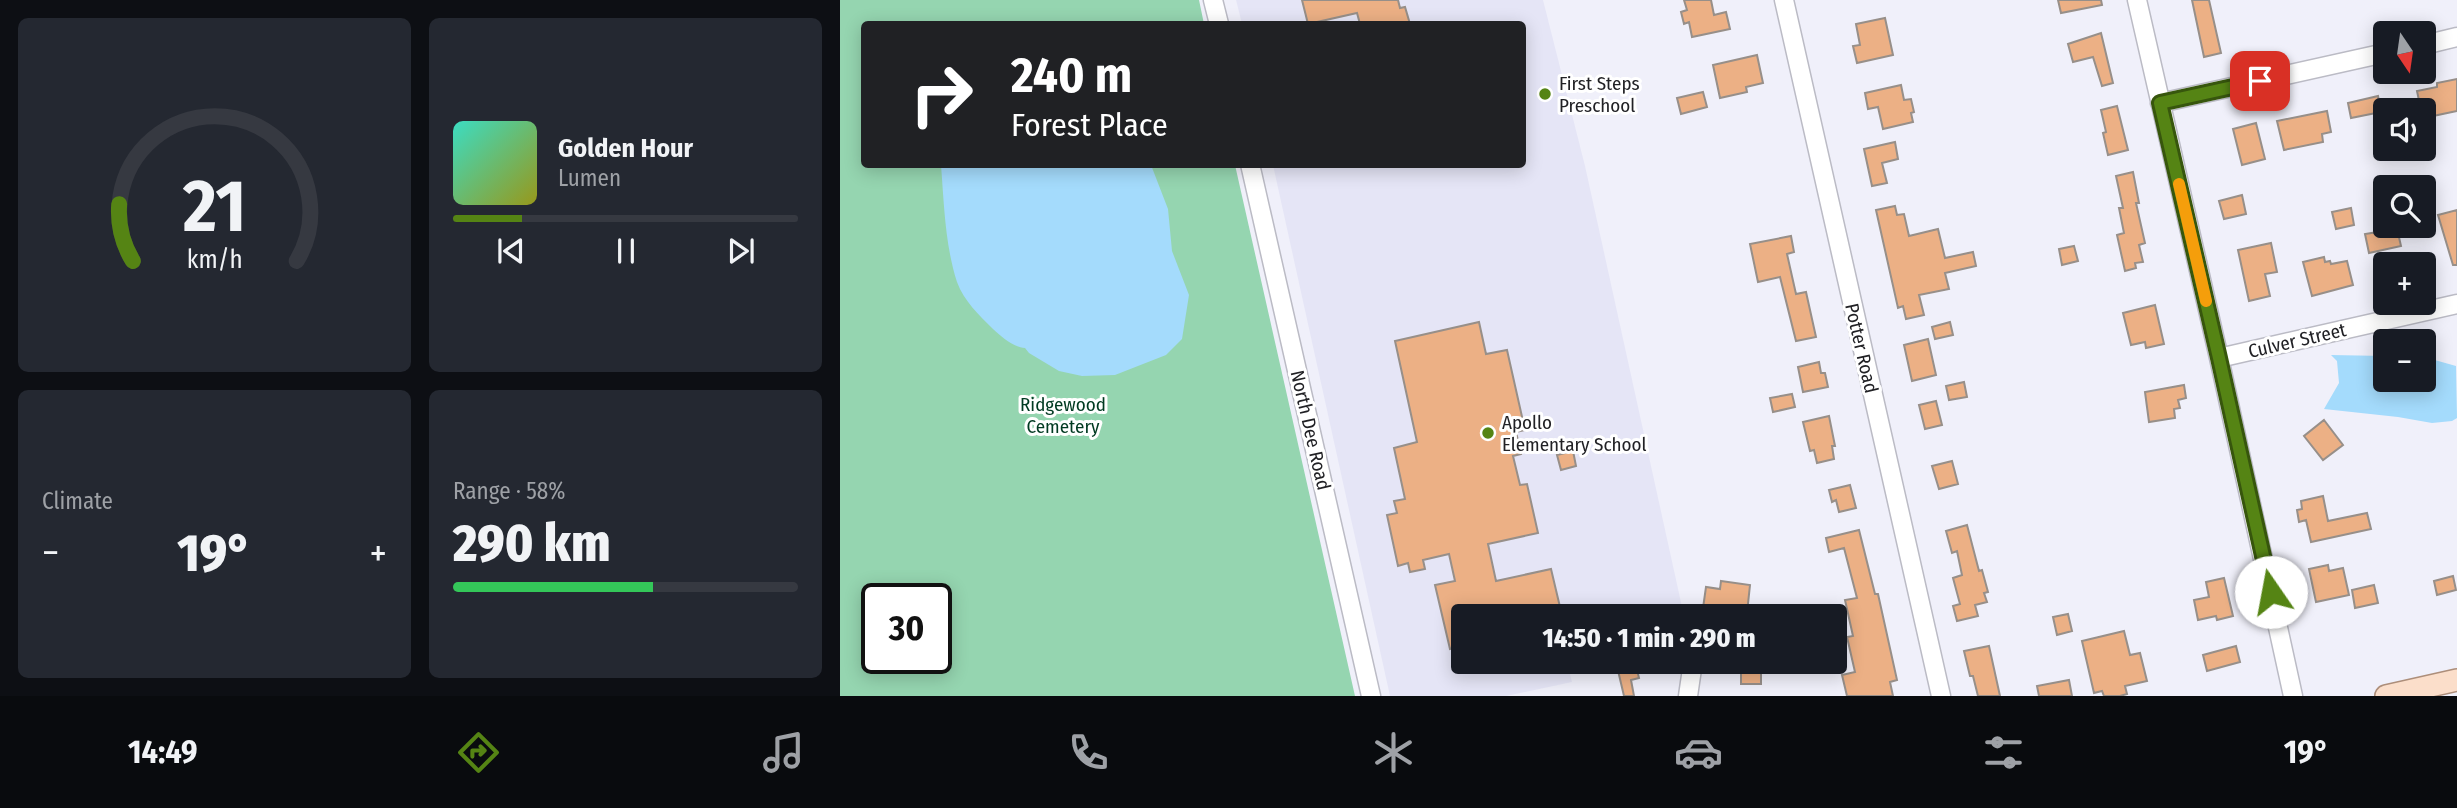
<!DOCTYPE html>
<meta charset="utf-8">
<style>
body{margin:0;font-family:"Fira Sans Condensed",sans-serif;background:#242831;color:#f1f3f6;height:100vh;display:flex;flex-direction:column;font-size:26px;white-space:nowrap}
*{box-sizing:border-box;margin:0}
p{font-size:23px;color:#9ea1a6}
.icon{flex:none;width:38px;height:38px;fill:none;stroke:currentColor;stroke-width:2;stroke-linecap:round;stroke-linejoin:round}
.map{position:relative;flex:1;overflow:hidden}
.details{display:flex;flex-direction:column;gap:18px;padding:18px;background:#0d0f14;width:840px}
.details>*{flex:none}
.guide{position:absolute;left:21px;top:21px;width:665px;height:147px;border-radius:7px;box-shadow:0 4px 18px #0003;background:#202124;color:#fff;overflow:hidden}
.needle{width:46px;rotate:167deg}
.controls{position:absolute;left:1533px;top:21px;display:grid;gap:14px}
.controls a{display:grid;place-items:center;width:63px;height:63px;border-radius:7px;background:#171b24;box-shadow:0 4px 18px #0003;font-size:35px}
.speed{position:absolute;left:21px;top:583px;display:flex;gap:14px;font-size:35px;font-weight:700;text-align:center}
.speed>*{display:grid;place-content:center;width:91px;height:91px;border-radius:50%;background:#171b24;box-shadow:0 4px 18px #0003;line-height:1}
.speed .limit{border:4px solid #111;border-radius:10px;background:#fff;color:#111}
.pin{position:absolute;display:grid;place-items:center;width:60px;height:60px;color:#fff;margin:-30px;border-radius:14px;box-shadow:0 4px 10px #0006}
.me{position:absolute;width:77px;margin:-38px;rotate:348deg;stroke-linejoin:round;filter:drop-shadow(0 0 5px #0008)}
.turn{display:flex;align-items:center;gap:24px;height:147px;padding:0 35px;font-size:32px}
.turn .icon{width:91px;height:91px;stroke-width:2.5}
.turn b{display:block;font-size:49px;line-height:60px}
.big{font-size:52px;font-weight:800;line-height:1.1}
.details .card{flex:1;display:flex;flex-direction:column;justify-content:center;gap:10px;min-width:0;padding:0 24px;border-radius:10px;background:#242831}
.details .dial{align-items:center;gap:0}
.dial svg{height:182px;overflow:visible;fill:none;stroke:#363941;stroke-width:7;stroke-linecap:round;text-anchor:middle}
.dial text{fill:#f1f3f6;stroke:none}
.song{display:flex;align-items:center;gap:21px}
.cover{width:84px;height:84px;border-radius:10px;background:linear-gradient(135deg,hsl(170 70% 55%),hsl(60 70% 35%))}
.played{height:7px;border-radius:4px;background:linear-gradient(90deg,#558414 20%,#363941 20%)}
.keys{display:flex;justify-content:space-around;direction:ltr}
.heat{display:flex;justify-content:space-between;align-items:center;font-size:38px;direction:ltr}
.charge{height:10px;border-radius:5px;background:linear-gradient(90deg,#34c759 58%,#363941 0)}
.details .tiles{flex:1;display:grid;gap:18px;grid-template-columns:repeat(2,1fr)}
.trip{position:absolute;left:611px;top:604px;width:396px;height:70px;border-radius:7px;background:#171b24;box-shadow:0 4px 18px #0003;font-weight:800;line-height:70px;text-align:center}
.dock{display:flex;height:112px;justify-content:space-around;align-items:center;background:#090b0e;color:#9ea1a6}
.dock .icon{width:49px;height:49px}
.dock .selected{color:#558414}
.dock b{font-size:32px;color:#f1f3f6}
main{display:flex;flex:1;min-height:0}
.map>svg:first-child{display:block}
</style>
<main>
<section class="details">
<div class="tiles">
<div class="card dial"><svg viewBox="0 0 100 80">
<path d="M14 69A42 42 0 1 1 86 69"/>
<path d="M14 69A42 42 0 0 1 8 44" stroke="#558414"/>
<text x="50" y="56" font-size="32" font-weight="700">21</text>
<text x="50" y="72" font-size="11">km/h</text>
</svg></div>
<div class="card">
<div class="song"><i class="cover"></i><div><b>Golden Hour</b><p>Lumen</p></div></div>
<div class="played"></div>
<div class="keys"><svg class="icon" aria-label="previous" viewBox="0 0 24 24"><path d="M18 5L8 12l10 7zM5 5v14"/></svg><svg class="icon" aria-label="pause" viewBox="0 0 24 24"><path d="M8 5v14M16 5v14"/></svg><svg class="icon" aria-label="next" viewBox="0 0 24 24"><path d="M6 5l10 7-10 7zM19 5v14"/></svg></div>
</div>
<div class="card"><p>Climate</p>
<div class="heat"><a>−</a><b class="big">19°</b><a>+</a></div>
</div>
<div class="card"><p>Range · 58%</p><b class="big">290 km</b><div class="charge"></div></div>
</div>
</section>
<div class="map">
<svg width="1617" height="696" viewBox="0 0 1617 696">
<rect width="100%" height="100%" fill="#f0f0fa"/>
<!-- built -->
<path fill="#e5e5f6" d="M396,0H703L745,166L844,616H623V662H727L732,682L666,696H550L433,165L682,164V24H402Z"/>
<!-- green -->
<path fill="#95d5b0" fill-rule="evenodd" d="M0,0H359L364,24H24V164L395,165L515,696H0ZM37,598H96V658H37Z"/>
<!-- water -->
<path fill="#a4dbfc" d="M101,165H311L328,209L332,251L349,295L342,339L326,355L275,375L242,376L219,371L189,353L185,348C173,347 162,337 153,329C139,315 124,301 117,282C105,245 104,203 101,165Z
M1491,355L1545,356V380H1584V357L1616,366L1617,418L1612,421L1592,423L1558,417L1484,409L1499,383L1497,361Z"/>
<!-- building -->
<path fill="#ecb085" stroke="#978f89" stroke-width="2" d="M462,0H558L560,8L565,7L570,24H520L517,13L468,24Z
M844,0H871L874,15L886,12L890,29L852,37L849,22L844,24L841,12L847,10Z
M1218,0H1261L1262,5L1221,13Z
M1352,0H1369L1381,53L1364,57Z
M1045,18L1053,55L1017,63L1013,46L1020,45L1016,24Z
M1261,33L1273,83L1262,86L1253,57L1233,62L1228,44Z
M917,55L923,83L906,87L907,92L880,98L873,65Z
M1617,79V111L1593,116L1591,108L1581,110L1577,91L1597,87V83Z
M1061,85L1064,100L1071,99L1074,112L1071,113L1073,122L1043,129L1038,107L1028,109L1025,93Z
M863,92L867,107L841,114L837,98Z
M1538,96L1541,112L1511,118L1508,103Z
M1277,106L1288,150L1268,155L1263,133L1266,132L1261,110Z
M1487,111L1491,132L1482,134L1483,142L1444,150L1437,121Z
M1416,123L1425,159L1402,165L1393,129Z
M1055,142L1058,159L1042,163L1047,183L1032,186L1024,149Z
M1293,172L1299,203H1296L1305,243L1299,245L1303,262L1295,263L1296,268L1285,271L1277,235L1284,233L1279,208H1283L1276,176Z
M1402,195L1406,214L1384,219L1379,201Z
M1055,206L1057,215L1064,214L1069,236L1098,229L1105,258L1133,252L1136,266L1105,273L1109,289L1079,295L1084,315L1066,319L1063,306L1058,308L1036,210Z
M1511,208L1514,225L1496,229L1492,212Z
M1617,210V265H1613L1598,215Z
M1538,232L1539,237L1558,233L1561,246L1529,253L1525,234Z
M951,236L954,252L947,254L956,294L966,292L976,337L956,341L940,277L918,282L910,244Z
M1431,243L1437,272L1425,274L1430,296L1409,301L1398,250Z
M1234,246L1238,261L1222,265L1219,249Z
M1484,257L1485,262L1490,261L1491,264L1507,261L1513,285L1472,296L1463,262Z
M1315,305L1324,344L1306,348L1305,342L1291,345L1283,313Z
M639,322L646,354L667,350L685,430L676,432L681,454L673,456L680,485L687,484L698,533L648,544L656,581L711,569L720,607L679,616H623V646L610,649L595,585L615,581L609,554L583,560L585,569L570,572L568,563L558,566L547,515L557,513L554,501L565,499L554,448L577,442L555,341Z
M1110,322L1113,335L1095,339L1092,327Z
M1088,339L1096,375L1072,381L1064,345Z
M979,362L981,373H985L988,387L963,392L958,367Z
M1124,382L1127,397L1109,400L1106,386Z
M1344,385L1346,398L1338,400L1340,408L1334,409L1335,418L1309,422L1305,392Z
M952,394L955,407L933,412L930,398Z
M1096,401L1102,425L1085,429L1079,405Z
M989,416L995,446H992L994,459L977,463L974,450L970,451L963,422Z
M1484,420L1503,445L1483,460L1464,436Z
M733,451L736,466L721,470L717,455Z
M1112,461L1118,484L1099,489L1092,466Z
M1010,485L1016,508L999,512L996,500L992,502L989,490Z
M1483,496L1488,521L1527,513L1531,529L1471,542L1466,520L1459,522L1457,510L1462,509L1461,501Z
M1127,525L1139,571L1142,570L1148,592L1144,593L1147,602L1135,605L1138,616L1117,621L1113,606L1120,604L1113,578L1122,575L1117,551L1112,553L1106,531Z
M1019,530L1035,594H1038L1057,680L1050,682L1053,696H1007L1002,675L1015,672L1007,637L1013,636L1005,600L1017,598L1004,548L989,552L986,538Z
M1488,565L1489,571L1503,568L1509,595L1476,602L1469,569Z
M1613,576L1616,590L1597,595L1594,581Z
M1384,578L1393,616L1377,620L1376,616L1358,620L1354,600L1369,597L1366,582Z
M881,581L910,585L907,613L863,608L866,587L880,589Z
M1534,585L1538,603L1515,608L1512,590Z
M1228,614L1232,631L1217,635L1213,617Z
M1284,631L1290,655L1300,653L1307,681L1285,686L1287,694L1280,696H1264L1262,691L1254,693L1242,641Z
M1149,646L1160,696H1138L1133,676H1130L1124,651Z
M1396,646L1400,662L1367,671L1363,655Z
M776,662H795L799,678L791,680L794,696H784Z
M901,662H921V684H901Z
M1229,680L1232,696H1199L1197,686Z"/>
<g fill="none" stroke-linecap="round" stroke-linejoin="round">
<defs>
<path id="minor" d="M373,0L379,24
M944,0L1101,696
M1297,0L1379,358L1453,696
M1584,45L1617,37
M1320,103L1545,53
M410,164L531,696
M1379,358L1617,304
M848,696L853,662"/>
<path id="major" d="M1546,696L1617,680"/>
</defs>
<!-- minor casing -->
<use href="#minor" stroke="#bbbbc5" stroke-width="21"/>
<!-- major casing -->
<use href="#major" stroke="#ad8e7a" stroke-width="24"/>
<!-- minor -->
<use href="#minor" stroke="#fff" stroke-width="18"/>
<!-- major -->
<use href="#major" stroke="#fbdeca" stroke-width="21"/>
</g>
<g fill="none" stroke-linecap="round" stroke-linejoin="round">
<defs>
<path id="route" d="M1420,81L1320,103L1379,358L1431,592"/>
</defs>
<!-- route casing -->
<use href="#route" stroke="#37560d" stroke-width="18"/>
<!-- route -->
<use href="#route" stroke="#558414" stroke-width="12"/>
<!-- slow -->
<path stroke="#f59e0b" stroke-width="12" d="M1339,184L1366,301"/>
</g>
<!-- markers -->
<g fill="#558414" stroke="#fff" stroke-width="2.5">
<circle cx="705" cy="94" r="7"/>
<circle cx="648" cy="433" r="7"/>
</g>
<g text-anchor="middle" stroke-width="6" stroke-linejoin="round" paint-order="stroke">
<!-- poi labels -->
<g font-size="19" fill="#212125" stroke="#fff" text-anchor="start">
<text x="719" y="90">First Steps<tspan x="719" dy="22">Preschool</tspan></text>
<text x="662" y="429">Apollo<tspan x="662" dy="22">Elementary School</tspan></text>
</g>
<!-- street labels -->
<g font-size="19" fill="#212125" stroke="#fff">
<text transform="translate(1457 340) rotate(-13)" y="7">Culver Street</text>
<text transform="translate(1022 348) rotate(77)" y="7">Potter Road</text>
<text transform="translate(471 430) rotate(77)" y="7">North Dee Road</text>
</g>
<!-- park labels -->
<g font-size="19" fill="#003a21" stroke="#fff">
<text x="223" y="411">Ridgewood<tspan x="223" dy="22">Cemetery</tspan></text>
</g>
</g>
</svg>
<div class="controls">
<a><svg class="needle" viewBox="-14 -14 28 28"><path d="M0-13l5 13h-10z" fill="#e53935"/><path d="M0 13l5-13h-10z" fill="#9ea1a6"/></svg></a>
<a><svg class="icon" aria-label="sound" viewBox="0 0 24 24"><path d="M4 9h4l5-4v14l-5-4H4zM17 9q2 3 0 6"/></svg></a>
<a><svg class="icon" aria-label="search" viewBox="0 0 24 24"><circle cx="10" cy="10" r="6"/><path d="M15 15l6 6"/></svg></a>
<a>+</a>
<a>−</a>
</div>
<div class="speed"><div class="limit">30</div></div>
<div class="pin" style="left:1420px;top:81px;background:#d93025"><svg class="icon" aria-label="arrive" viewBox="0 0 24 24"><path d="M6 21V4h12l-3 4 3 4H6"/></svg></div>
<svg class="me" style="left:1431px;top:592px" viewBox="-20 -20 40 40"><circle r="19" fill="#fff"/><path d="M0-13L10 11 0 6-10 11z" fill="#558414"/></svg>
<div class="trip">14:50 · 1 min · 290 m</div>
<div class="guide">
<div class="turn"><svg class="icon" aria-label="right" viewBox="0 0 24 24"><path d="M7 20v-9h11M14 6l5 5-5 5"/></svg><div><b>240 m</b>Forest Place</div></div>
</div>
</div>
</main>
<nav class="dock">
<b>14:49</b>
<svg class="icon selected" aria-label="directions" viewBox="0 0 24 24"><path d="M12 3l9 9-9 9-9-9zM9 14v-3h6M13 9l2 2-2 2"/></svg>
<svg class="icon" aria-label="music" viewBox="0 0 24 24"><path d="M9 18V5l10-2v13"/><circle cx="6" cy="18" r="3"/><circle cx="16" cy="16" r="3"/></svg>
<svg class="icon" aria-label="phone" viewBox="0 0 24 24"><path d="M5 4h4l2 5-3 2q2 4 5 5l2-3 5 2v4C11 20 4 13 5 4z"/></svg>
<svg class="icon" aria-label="climate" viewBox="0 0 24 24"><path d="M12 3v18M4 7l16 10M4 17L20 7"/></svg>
<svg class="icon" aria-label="car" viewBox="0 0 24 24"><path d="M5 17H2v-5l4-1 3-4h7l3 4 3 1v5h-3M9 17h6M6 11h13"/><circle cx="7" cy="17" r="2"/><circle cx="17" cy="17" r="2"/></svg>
<svg class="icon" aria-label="filters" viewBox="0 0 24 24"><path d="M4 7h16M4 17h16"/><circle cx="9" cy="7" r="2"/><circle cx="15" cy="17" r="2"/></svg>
<b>19°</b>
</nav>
